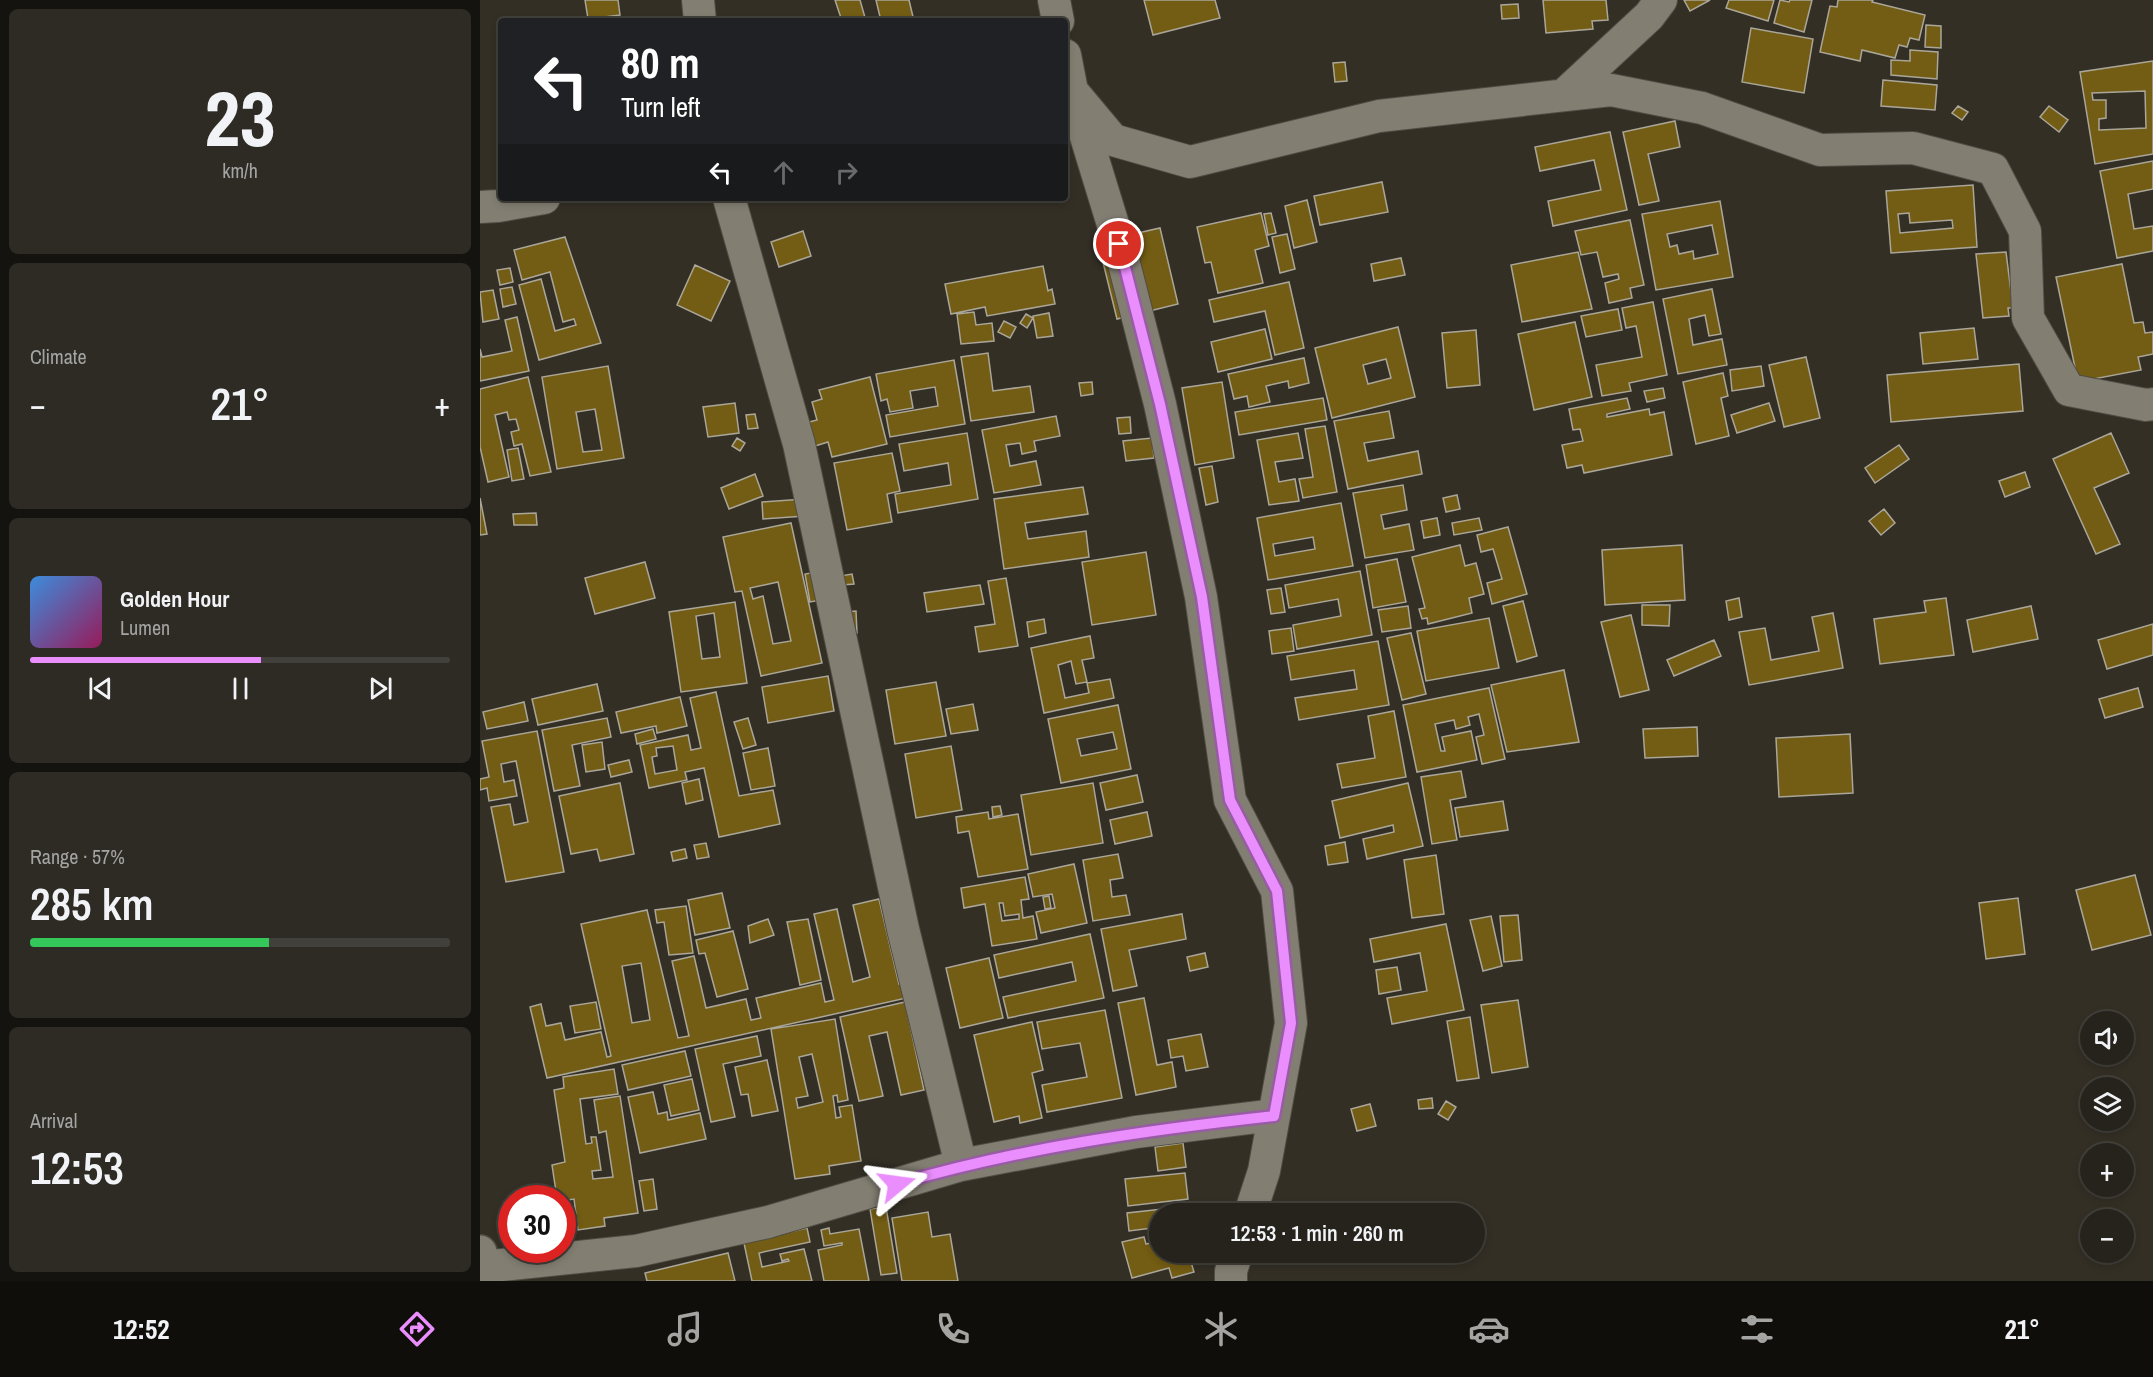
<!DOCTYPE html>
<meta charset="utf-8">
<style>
body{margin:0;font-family:"Archivo Narrow",sans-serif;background:#2e2b25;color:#f1f3f6;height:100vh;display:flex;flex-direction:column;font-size:22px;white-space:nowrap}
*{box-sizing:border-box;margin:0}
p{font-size:20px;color:#a4a4a3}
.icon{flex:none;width:33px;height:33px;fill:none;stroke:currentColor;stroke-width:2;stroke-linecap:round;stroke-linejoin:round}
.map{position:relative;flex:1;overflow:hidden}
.details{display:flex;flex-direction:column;gap:9px;padding:9px;background:#15130f;width:480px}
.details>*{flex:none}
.hud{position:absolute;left:18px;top:18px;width:570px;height:183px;border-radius:6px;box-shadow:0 3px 9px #0003,0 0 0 2px #42403b;background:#202124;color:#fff;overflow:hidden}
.controls{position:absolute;left:1600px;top:1011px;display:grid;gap:12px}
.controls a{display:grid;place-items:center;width:54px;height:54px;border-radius:50%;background:#26231c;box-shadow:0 3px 9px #0003,0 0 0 2px #42403b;font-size:30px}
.speed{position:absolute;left:18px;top:1185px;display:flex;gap:12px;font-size:30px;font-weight:700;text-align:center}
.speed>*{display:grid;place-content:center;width:78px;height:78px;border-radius:50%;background:#26231c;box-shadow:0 3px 9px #0003,0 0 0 2px #42403b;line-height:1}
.speed .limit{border:9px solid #d22;background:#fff;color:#111}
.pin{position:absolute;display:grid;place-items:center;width:51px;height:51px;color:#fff;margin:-26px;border:3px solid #fff;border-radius:50%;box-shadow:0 2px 6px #0007}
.me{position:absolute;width:66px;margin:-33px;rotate:74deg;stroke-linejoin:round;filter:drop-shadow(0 0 4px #0008)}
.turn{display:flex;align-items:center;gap:21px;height:126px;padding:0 24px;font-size:27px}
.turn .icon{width:78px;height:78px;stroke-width:2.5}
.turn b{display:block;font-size:42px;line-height:51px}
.lanes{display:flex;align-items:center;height:57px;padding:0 24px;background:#0003;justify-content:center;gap:30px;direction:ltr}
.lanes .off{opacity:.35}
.big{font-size:45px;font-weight:600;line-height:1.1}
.details .widget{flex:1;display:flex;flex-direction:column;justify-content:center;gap:9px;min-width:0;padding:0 21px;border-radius:9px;background:#2e2b25}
.details .dial{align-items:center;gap:0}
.dial b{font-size:78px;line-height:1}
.song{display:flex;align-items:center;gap:18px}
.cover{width:72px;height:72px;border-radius:9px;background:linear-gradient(135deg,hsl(210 70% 55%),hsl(330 70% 35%))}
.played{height:6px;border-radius:3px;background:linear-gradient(90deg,#ea8dfd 55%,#42403b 55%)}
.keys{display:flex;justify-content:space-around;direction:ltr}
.heat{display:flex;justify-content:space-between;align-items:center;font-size:33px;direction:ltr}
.charge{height:9px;border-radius:4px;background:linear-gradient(90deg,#34c759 57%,#42403b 0)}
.trip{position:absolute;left:669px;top:1203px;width:336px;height:60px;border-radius:30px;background:#26231c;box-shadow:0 3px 9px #0003,0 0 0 2px #42403b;font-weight:600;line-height:60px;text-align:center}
.dock{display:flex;height:96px;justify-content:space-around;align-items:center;background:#0f0e0b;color:#a4a4a3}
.dock .icon{width:42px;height:42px}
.dock .current{color:#ea8dfd}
.dock b{font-size:27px;color:#f1f3f6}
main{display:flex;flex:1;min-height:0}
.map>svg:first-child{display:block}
</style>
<main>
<section class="details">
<div class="widget dial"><b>23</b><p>km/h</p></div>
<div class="widget"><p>Climate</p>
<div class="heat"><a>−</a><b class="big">21°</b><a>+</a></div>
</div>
<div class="widget">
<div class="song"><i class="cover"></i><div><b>Golden Hour</b><p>Lumen</p></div></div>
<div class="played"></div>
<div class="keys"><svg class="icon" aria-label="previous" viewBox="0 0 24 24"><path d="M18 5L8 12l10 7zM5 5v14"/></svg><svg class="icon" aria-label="pause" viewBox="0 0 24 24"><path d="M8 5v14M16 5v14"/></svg><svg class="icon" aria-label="next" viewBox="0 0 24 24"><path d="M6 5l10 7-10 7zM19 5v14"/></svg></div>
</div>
<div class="widget"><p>Range · 57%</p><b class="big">285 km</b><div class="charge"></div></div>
<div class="widget"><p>Arrival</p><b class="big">12:53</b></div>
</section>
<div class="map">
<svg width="1673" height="1281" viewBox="0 0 1673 1281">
<rect width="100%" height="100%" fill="#332f25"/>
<!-- building -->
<path fill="#735c13" stroke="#aaa699" stroke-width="1.5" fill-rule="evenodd" d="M105,0H138L140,15L108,19Z
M355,0H380L386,21H362Z
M396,0H429L434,21H401Z
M664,0H735L740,18L673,35Z
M1063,0H1126L1128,20L1112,21L1113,29L1066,33Z
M1204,0H1230L1210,11Z
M1249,0H1294L1288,21L1246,8Z
M1300,0L1309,2L1310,0H1332L1324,32L1294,23Z
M1358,0H1393L1392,2L1445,15L1439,40L1430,38L1427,47L1419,45L1415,58L1382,50L1380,61L1340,52L1350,6L1357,7Z
M1038,4L1039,18L1022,19L1021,5Z
M1446,25L1461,26V48L1445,47Z
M1271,28L1333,39L1324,93L1262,82Z
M1430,50L1458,52L1457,79L1411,75V60L1430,61Z
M1673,61V154L1615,164L1600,72ZM1665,91L1666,128L1619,130V119L1626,118V100H1613L1612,93Z
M865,62L867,81L855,82L853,63Z
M1403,80L1457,85L1455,110L1401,106Z
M1478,106L1488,112L1482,120L1472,113Z
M1569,106L1588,120L1579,132L1560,117Z
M1195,121L1200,147L1168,154L1179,201L1159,205L1143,132Z
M1130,132L1147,210L1073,226L1068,201L1121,190L1114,160L1060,171L1055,147Z
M1673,161V189L1648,194L1654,229L1673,226V251L1637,258L1620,171Z
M902,182L908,212L840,225L834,196Z
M1493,185L1497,247L1411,253L1406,191ZM1429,213L1430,223L1472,220L1473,228L1420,233L1418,214Z
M827,200L837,242L814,248L805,206Z
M1240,201L1253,277L1176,290L1162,214ZM1232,225L1238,254L1214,259L1213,251L1199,254L1197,245L1190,247L1187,234Z
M781,213L789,246L775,250L783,283L738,293L731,262L725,263L717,227Z
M791,213L796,233L788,235L784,214Z
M1150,220L1164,285L1150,288L1152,298L1129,303L1125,283L1139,279L1138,274L1123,277L1117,252L1101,255L1095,231Z
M680,228L698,304L637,319L618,242Z
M323,231L331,256L299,267L291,242Z
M807,234L815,269L800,273L792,237Z
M85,237L121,343L59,360L39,285L61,279L75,331L96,325L94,319L83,322L70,272L42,280L34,250Z
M1098,252L1112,309L1042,322L1031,265Z
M1526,252L1533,308H1528L1529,316L1503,318L1496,254Z
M921,258L925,275L894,281L891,264Z
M1642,264L1654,323L1663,322L1665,333L1673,332V354L1658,357L1661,370L1598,382L1576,277Z
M215,265L250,281L231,321L197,305Z
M563,266L568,291L572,289L575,304L507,316L505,307L471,314L465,284Z
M30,268L33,282L20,285L17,270Z
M809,282L824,348L795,355L785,311L734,322L729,300Z
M32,287L36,304L23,307L20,289Z
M1232,289L1241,334L1229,336L1225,315L1209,319L1213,345L1242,339L1247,365L1198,374L1183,299Z
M13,290L19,319L3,322L0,292Z
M1173,302L1187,375L1149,383L1151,391L1122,396L1116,365L1162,357L1156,326L1146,328L1142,308Z
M1138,309L1142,330L1106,337L1101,316Z
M494,312L496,325L512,323L514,341L481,344L477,314Z
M569,313L573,336L557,338L553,316Z
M546,314L553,318L547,328L540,323Z
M37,317L49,371L0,381V349L2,357L32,351L25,320Z
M524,321L536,327L530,338L518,332Z
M1095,322L1112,397L1054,410L1038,334Z
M918,327L935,397L852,418L835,348ZM906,359L911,378L888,384L883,365Z
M1494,328L1498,359L1443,364L1440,333Z
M785,329L792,359L738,372L731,342Z
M996,330L1000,385L967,388L962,333Z
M508,353L513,391L550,386L554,412L491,421L481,357Z
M1326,357L1340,418L1304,427L1289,365Z
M824,358L829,383L809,388L808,381L786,386L790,402L769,407L767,396L754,399L748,374Z
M474,360L485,424L410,437L406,415L458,406L455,387L430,391L433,408L410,412L407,399L401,401L396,374Z
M1539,364L1543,411L1411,422L1407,375Z
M128,366L144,458L77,469L62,377ZM115,409L122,450L103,452L96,412Z
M1281,366L1284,386L1252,391L1250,370Z
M1243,373L1248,396L1241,398L1249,436L1216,444L1203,382Z
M48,377L71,472L50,476L42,444L34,446L31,432L39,430L36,419L29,420L27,412L15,415L29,477L8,482L0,447V389Z
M390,377L407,444L352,457L348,442L335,446L329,422L337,420L332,402L342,399L339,390Z
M612,382L613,394L601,396L599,383Z
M742,382L754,458L715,465L702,388Z
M1183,388L1185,398L1167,402L1164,391Z
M843,398L847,420L759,435L755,412Z
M1147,398L1150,409L1127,414V417L1169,409L1170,415L1184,412L1192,455L1104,473L1102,465L1087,468L1082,445L1103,441L1100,429L1093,430L1089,409Z
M255,403L259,433L228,437L223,407Z
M1289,403L1295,421L1257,433L1251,415Z
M909,411L914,438L884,443L888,461L938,451L942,474L868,489L854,421Z
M275,414L278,428L268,429L266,415Z
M576,416L580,436L554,441L556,451L542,454L540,443L526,445L530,466L556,461L561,485L514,493L502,430Z
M650,417L651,433L639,434L637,418Z
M845,426L857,492L823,498L819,479L833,477L825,429Z
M487,433L498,499L418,513L415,494L471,485L468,463L424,471L419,444Z
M818,433L823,458L795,462L799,482L815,479L819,501L789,505L777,440Z
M1631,433L1649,473L1614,488L1640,544L1616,554L1573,459Z
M257,438L265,443L260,451L252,446Z
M672,438L674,458L646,461L643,441Z
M1419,445L1429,459L1395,483L1385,468Z
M38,448L44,479L32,481L27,450Z
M412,453L420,491L407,494L412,522L367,530L354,463Z
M732,466L738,502L726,505L719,468Z
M1545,472L1550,487L1525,497L1519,481Z
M275,474L283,496L249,509L241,488Z
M923,485L927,510L901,515L904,529L929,524L934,550L885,558L873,493Z
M603,487L608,514L545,523L548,539L606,531L609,557L524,569L514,499Z
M977,495L980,509L966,512L963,498Z
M0,498L7,534L0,535Z
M324,499L325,516L283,519L282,502Z
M861,503L873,566L788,580L777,518ZM833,537L835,549L795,556L793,544Z
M1404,509L1415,523L1401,535L1389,521Z
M56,513L57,525H34L33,514Z
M957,518L960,535L944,538L941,521Z
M999,518L1002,530L974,535L972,523Z
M311,523L342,663L281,676L262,591L255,592L243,537ZM298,582L311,641L293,644L283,596L273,599L270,588Z
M1028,527L1047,594L1012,604L1007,583L1022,579L1013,549L1001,552L997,535Z
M980,545L985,566L996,563L1004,594L989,598L992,613L948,624L947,618L942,619L939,609L945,608L932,557Z
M1202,545L1205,600L1125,605L1122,550Z
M666,552L676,615L612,625L602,562Z
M917,559L926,602L893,608L886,565Z
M165,562L175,598L115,614L105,578Z
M342,571L347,599L330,602L325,574Z
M880,571L892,635L817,649L813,625L861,616L858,599L809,608L805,585Z
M372,574L374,584L362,585L360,576Z
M526,578L538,646L499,652L495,627L515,624L508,581Z
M500,585L504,604L447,612L444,593Z
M801,588L805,612L791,614L787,590Z
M1259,598L1262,617L1249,620L1246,601Z
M1466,598L1474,655L1400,664L1394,619L1446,612L1444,601Z
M1043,601L1057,656L1037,662L1023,606Z
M255,602L267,683L201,692L189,612ZM234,613L240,657L222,659L216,616Z
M1162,605H1190L1189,626L1162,625Z
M928,606L931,628L902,632L898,610Z
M1551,606L1558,639L1493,652L1487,620Z
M376,611L377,633L364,634L363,612Z
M1353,613L1363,668L1269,685L1259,632L1285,628L1291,660L1339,651L1332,617Z
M1151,615L1169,690L1140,697L1121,622Z
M1009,618L1019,668L946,681L937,631Z
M564,619L566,633L549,637L547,622Z
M1673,624V655L1627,669L1618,640Z
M811,628L814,651L792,654L789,631Z
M931,633L946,694L922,700L907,638Z
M610,636L614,658L602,660L607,682L596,684L591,661L578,665L585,698L609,693L607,683L630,679L634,698L564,713L551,648Z
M1234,640L1241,656L1194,676L1187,660Z
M898,641L909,705L819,720L815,698L877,689L874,670L811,680L807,656Z
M1084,670L1099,742L1027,752L1011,685Z
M348,676L354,711L288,723L282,687Z
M456,682L466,736L415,744L406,690Z
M117,684L123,711L58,725L52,699Z
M1009,688L1025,759L1002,764L996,737L1004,735L999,714L988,717L990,725L976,729L974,720L955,724L961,751H965L962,737L991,731L997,760L937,772L923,705Z
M1658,688L1663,707L1625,718L1619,699Z
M236,692L259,796L293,790L300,824L239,837L224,768L205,772L207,780L169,788L160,745L208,735L211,750L221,748L210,698ZM193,746L197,770L175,774L172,757L177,756L176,748Z
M200,697L207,726L177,733L176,726L141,733L136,712Z
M44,702L48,721L7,729L3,712Z
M493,704L498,730L471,734L466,709Z
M638,705L651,769L581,783L568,719ZM633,732L637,749L601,756L597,739Z
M914,711L926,777L862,788L857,764L895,758L888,716Z
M127,718L131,737L92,745L100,786L74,791L62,730Z
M268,718L276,745L263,749L254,722Z
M1217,727L1218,756L1165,758L1163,729Z
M173,729L176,739L157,744L155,734Z
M57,731L84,872L26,882L11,807L30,804L34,825L48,822L36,761L21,764L24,782L34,780L37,796L9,801L7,788L0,790V779L9,777L2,741Z
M1370,734L1373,793L1299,797L1296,738Z
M122,742L125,769L106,772L102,745Z
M471,746L482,810L436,818L425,754Z
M288,748L295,786L271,790L263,753Z
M149,760L152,772L131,777L128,765Z
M981,771L986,797L970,800L977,840L952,844L941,777Z
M657,775L663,802L626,810L620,783Z
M219,779L223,800L206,804L202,783Z
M140,783L154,854L120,861L117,849L91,854L79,796Z
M613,783L623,843L551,855L541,795Z
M928,783L943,846L887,859L883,839L914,832L913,825L860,838L852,801Z
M1023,801L1028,830L980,837L975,808Z
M520,806L522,815L513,817L512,807Z
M508,812L509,819L538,814L548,869L498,877L489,831L478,833L476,817Z
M667,812L672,836L635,844L630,820Z
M865,842L868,862L848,865L845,846Z
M226,843L229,857L217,859L214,845Z
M205,849L207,858L193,861L191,852Z
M638,854L643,878L630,880L632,897L646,895L650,915L613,921L603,860Z
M956,855L964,914L932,918L924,860Z
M594,864L607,923L561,933L556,912L575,908L572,894L553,897L548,874Z
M1655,875L1671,935L1612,950L1596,890Z
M545,877L549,899L541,900L543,918L553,916L557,939L512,946L505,904L484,908L481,888ZM519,903H523L525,916L539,914V919L522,921Z
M242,893L250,928L215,935L208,900Z
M569,896L571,908L565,909L563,897Z
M1538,898L1545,954L1506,959L1499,903Z
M399,899L419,984L428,982L431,997L67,1078L50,1007L61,1004L66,1026L81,1023L85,1040L121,1032L127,1057L131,1056L101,924L167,910L198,1038L209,1036L192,961L214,956L226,1008L266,999L271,1020L281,1018L276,998L341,983L345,1002L354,1000L334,914L357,909L373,982L390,977L373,905ZM161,963L170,1020L152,1023L142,966Z
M206,906L213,953L189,955L184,922L177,923L175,910Z
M702,914L706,939L649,950L657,986L633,991L621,929Z
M1038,915L1042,960L1024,962L1020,916Z
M1011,916L1022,966L1003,971L990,920Z
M288,919L294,935L270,943L268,926Z
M328,919L341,980L320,985L307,922Z
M966,924L984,1010L912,1024L907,998L947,991L940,953L894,962L890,939Z
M253,931L268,989L237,997L225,953L219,954L216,940Z
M610,934L624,998L528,1018L523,997L596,981L592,962L519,978L514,955Z
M725,953L728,967L710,971L707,957Z
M509,958L523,1018L480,1028L466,968Z
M917,967L921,990L899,994L896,970Z
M664,998L677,1065L692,1062L696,1087L656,1095L638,1003Z
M1038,1000L1048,1067L1012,1073L1001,1005Z
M116,1002L121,1029L95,1033L90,1006Z
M425,1002L444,1090L421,1095L407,1032L389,1036L403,1096L379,1101L360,1017Z
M625,1010L642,1098L567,1112L562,1085L607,1077L600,1043L562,1049L557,1022Z
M990,1017L999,1078L977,1081L967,1021Z
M355,1019L368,1100L358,1102L357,1095L353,1096L356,1118L361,1117L359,1107L372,1105L381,1161L349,1166L350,1174L315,1179L291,1029ZM332,1054L343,1102L318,1108L316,1098L328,1096L319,1057Z
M552,1022L563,1070L552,1073L562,1118L540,1123L539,1116L514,1122L494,1035Z
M721,1034L728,1067L706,1071L703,1056L691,1058L688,1040Z
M277,1036L281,1056L243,1064L255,1117L231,1122L215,1049Z
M205,1051L211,1076L148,1090L142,1065Z
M287,1060L298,1111L272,1116L268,1094L261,1095L255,1067Z
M134,1069L138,1094L100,1099L106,1144L112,1143L111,1137H116L121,1170L112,1171L113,1179L133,1177L126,1131L119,1133L114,1100L140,1096L158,1213L124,1218L125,1226L98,1230L94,1199L82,1201V1198H77L72,1165L85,1162L74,1090L84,1088L83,1077Z
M212,1079L219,1110L191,1116L184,1085Z
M173,1092L178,1114L187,1112L188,1120L220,1113L226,1139L160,1153L148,1097Z
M952,1098L953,1108L939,1109L938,1100Z
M966,1101L976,1107L968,1120L958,1114Z
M890,1104L896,1126L877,1131L871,1109Z
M703,1143L706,1167L678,1171L675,1147Z
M705,1173L708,1199L648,1206L645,1179Z
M173,1179L177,1209L164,1211L159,1181Z
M710,1206L711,1214H680V1227L649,1231L647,1213Z
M406,1207L417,1273L401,1275L390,1209Z
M448,1212L452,1237L470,1234L478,1281H422L412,1218Z
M327,1228L330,1242L279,1253L282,1267L309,1261L308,1259L302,1261L300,1254L324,1249L332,1281H272L264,1243Z
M349,1228L350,1234L379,1229L389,1281H344L338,1250L362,1245V1243L344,1246L341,1230Z
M664,1237L666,1244L680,1241V1252H708L714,1272L692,1278L689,1268L652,1278L642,1242Z
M248,1253L255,1281H167L165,1273Z"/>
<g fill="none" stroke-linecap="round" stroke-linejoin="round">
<defs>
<path id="minor" d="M218,0L220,21
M574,0L578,21
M585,55L592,91L639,244L680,404L721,597L750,800L797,891L811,1023L784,1171L770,1214
M585,93L592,91L633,140L710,162L899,116L1131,90L1222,108L1340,150L1433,148L1513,169L1545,231L1548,318L1589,390L1666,405L1673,404
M1085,94L1169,16L1181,0
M249,198L319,444L423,929L481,1165
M0,207L18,206L64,198
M3,1267L156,1251L288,1222L481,1165L656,1132L794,1115
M751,1281V1271L757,1252"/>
<path id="tertiary" d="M0,1252L6,1281"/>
</defs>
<!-- minor casing -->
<use href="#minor" stroke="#4f4c43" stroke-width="34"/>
<!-- tertiary casing -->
<use href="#tertiary" stroke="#4f4c43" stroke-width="36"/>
<!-- minor -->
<use href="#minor" stroke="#827e72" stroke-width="32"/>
<!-- tertiary -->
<use href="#tertiary" stroke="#827e72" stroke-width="33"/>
</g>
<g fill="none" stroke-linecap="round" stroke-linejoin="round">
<defs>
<path id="route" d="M417,1184C540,1148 667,1130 794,1116L811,1023L797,891L750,800L722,597L680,404L639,244"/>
</defs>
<!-- route casing -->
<use href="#route" stroke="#985ca4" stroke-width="15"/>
<!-- route -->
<use href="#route" stroke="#ea8dfd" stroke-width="10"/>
</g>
</svg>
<div class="controls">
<a><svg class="icon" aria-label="sound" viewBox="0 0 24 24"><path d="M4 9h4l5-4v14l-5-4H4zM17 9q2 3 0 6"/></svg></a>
<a><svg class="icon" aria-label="layers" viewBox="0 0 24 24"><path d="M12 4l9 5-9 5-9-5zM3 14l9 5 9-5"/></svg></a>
<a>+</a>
<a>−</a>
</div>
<div class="speed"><div class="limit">30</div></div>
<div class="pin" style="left:639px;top:244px;background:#d93025"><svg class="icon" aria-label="arrive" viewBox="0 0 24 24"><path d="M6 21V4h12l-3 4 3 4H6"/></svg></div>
<svg class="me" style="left:417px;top:1184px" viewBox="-20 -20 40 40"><path d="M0-17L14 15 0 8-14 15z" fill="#ea8dfd" stroke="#fff" stroke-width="4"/></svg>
<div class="trip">12:53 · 1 min · 260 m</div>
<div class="hud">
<div class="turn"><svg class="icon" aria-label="left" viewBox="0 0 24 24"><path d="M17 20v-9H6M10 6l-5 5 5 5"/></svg><div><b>80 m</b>Turn left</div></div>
<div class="lanes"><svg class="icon" aria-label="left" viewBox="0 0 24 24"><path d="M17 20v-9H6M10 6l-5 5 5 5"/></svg><svg class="icon off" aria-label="ahead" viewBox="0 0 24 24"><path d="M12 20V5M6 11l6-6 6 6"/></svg><svg class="icon off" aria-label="right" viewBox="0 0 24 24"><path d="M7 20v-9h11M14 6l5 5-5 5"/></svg></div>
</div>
</div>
</main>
<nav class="dock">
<b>12:52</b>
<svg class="icon current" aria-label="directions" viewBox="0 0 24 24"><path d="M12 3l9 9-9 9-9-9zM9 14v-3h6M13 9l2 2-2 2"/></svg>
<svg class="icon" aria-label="music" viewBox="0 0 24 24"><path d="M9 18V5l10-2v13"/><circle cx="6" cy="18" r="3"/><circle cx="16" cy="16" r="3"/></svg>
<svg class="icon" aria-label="phone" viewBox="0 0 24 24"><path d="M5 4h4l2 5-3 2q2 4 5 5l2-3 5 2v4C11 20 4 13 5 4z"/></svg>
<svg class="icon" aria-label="climate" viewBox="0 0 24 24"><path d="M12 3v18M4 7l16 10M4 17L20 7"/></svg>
<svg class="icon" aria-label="car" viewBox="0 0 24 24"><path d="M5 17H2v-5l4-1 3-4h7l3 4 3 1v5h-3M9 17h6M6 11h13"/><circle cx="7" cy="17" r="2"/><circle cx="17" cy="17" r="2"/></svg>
<svg class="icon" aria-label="filters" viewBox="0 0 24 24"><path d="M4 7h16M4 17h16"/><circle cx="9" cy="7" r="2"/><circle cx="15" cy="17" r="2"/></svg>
<b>21°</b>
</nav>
